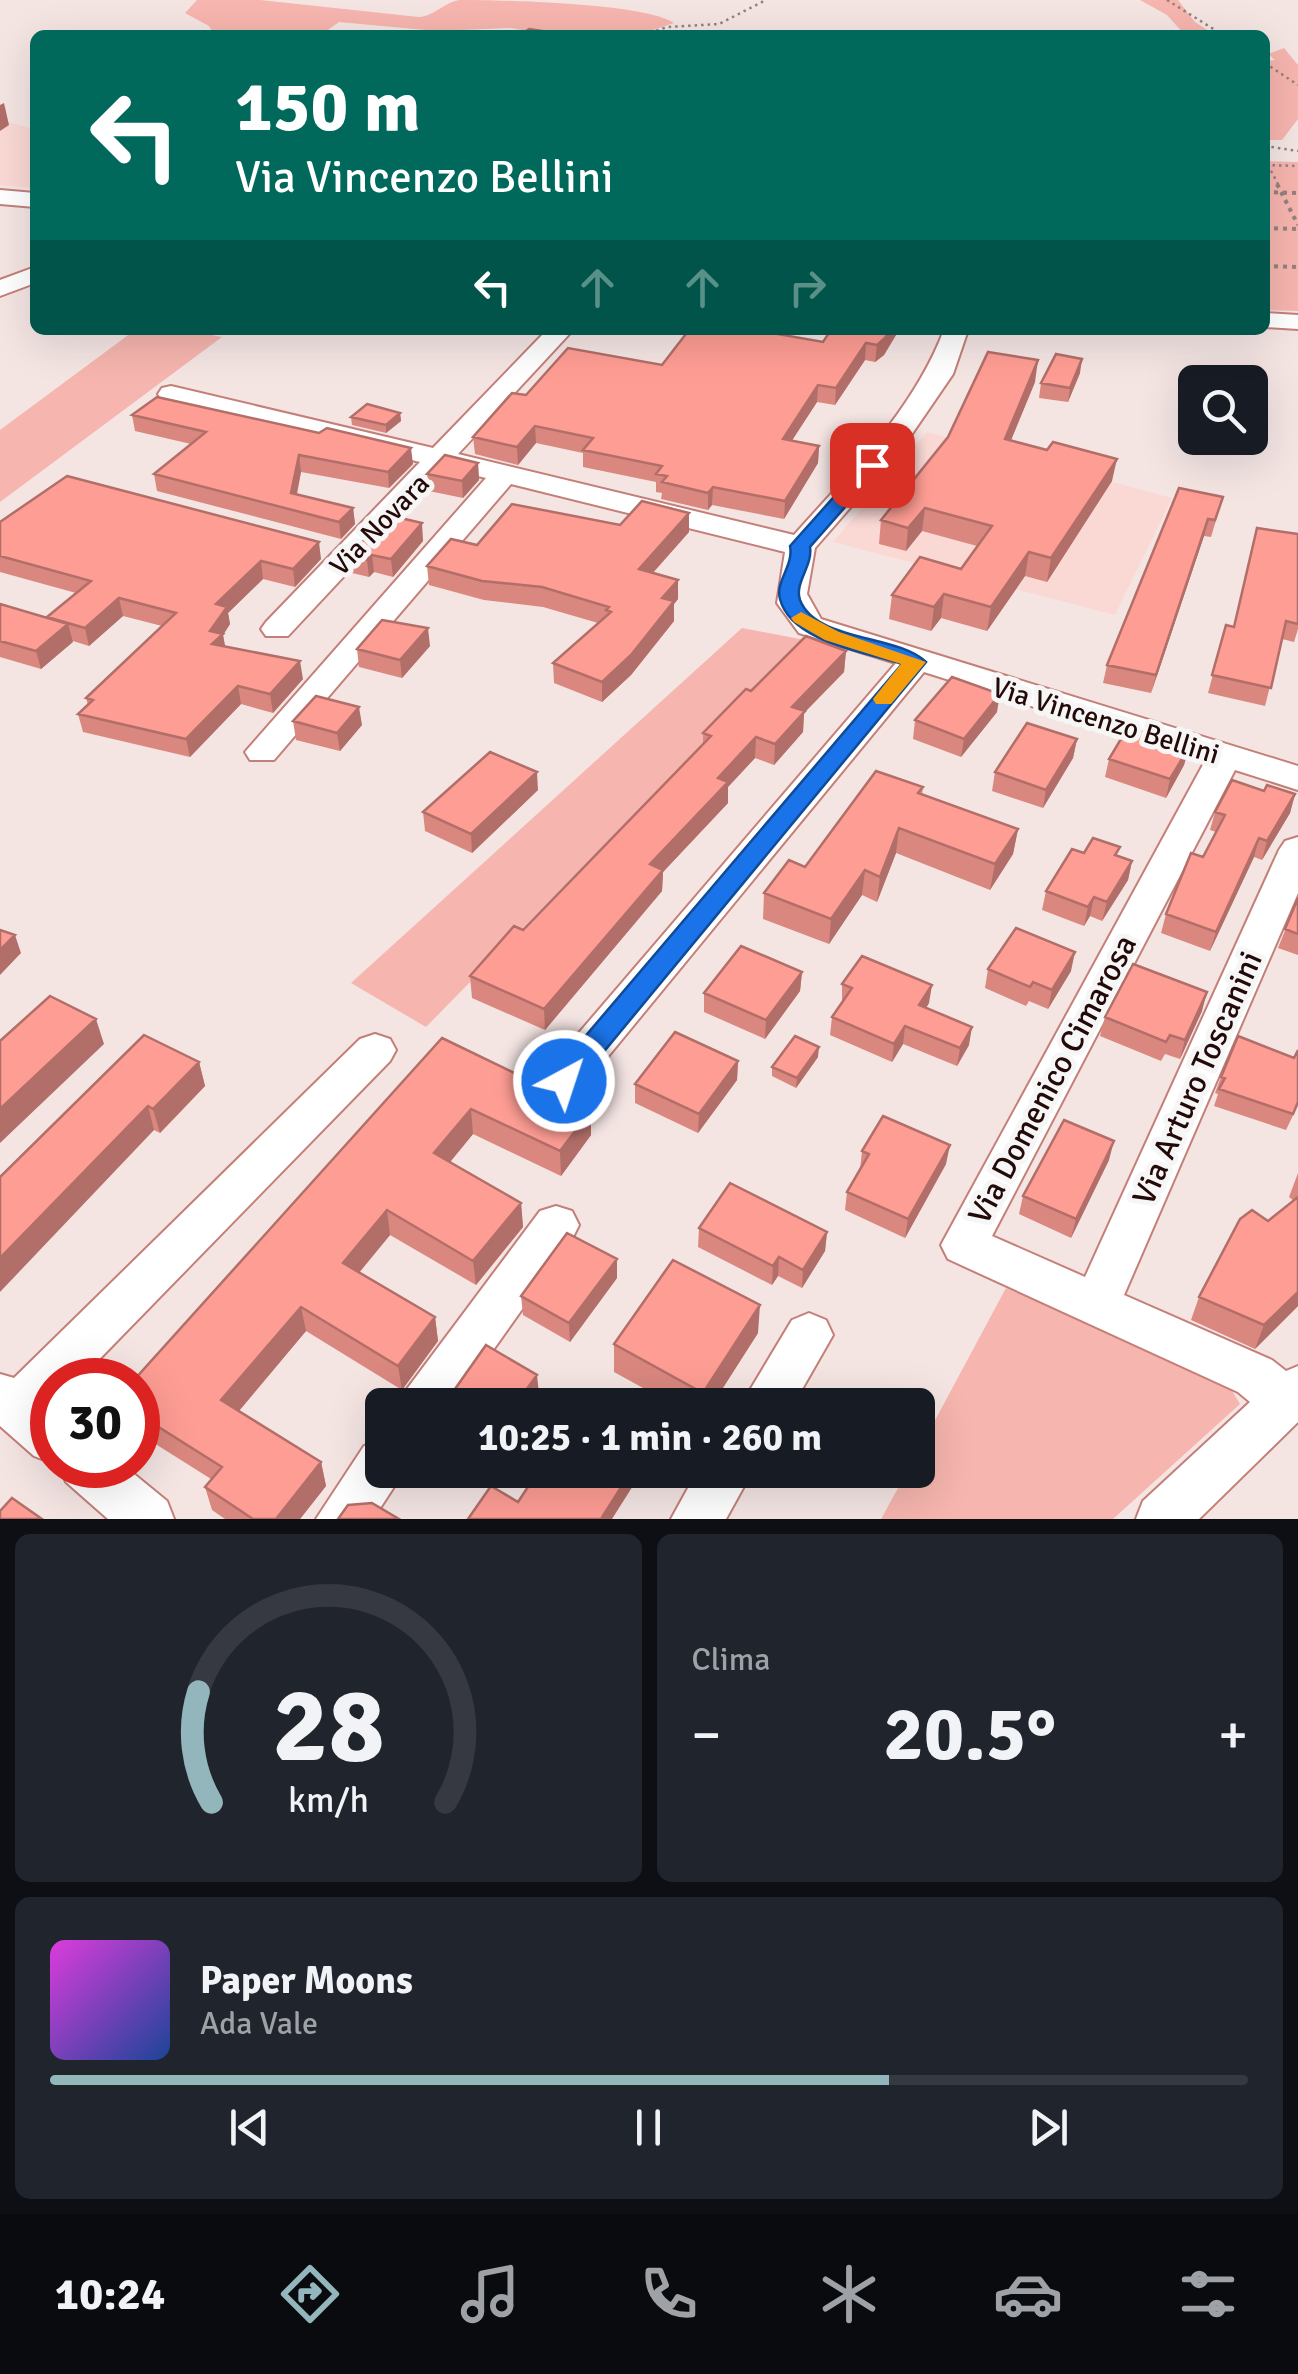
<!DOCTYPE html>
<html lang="it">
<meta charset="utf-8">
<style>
body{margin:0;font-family:Signika,sans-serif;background:#20242c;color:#f1f3f6;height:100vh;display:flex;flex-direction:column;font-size:38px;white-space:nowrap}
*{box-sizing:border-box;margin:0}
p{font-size:32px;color:#9ea1a6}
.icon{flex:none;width:55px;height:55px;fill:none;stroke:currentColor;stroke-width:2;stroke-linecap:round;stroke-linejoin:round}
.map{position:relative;height:1519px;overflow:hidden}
.sheet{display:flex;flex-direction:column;gap:15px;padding:15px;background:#0d0f14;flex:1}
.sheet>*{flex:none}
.guide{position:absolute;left:30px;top:30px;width:1240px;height:305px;border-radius:15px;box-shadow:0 10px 40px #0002;background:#00695c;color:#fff;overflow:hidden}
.fabs{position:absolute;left:1178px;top:365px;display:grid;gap:20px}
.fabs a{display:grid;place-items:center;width:90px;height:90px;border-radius:15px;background:#171b24;box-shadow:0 10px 40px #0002;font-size:50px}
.speed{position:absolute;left:30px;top:1358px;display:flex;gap:20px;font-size:50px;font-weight:700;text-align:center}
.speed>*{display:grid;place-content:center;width:130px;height:130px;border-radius:50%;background:#171b24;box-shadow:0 10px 40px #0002;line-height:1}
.speed .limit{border:15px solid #d22;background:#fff;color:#111}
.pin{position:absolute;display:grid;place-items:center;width:85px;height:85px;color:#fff;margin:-42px;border-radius:20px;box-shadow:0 5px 15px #0006}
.me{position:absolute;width:110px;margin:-55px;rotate:40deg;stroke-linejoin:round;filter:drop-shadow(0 0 8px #0008)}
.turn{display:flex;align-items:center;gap:35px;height:210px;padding:0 40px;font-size:45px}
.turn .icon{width:130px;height:130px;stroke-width:2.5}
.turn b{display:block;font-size:70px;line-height:85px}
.lanes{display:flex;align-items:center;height:95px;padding:0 40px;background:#0003;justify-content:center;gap:50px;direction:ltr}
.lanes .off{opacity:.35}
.big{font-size:75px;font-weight:700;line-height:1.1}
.sheet .widget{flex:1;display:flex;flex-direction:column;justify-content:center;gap:15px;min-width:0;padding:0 35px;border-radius:15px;background:#20242c}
.sheet .dial{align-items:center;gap:0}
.dial svg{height:260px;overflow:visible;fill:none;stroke:#363941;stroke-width:7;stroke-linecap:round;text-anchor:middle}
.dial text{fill:#f1f3f6;stroke:none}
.song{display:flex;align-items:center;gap:30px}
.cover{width:120px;height:120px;border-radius:15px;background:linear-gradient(135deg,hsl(300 70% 55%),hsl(220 70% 35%))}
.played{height:10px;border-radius:5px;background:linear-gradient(90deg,#93b6bc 70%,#363941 70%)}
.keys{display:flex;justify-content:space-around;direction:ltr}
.heat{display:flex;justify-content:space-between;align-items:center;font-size:55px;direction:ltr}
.sheet .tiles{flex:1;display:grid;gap:15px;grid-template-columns:1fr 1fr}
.widget:last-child{grid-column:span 2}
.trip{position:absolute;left:365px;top:1388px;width:570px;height:100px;border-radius:15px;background:#171b24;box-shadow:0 10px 40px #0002;font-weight:700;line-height:100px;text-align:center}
.menu{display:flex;height:160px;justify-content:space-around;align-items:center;background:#090b0e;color:#9ea1a6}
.menu .icon{width:70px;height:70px}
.menu .selected{color:#93b6bc}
.menu b{font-size:45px;color:#f1f3f6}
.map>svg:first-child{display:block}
</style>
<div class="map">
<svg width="1298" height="1519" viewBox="0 0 1298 1519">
<rect width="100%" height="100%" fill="#f4e5e3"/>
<!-- built -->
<path fill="#fad8d4" d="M0,120L35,129L33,188L0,185Z
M927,432L1172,498L1115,615L833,542Z"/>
<!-- green -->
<path fill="#f6b5ae" d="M197,0H260L419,17C435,16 444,2 460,0C500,0 644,3 674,23L638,35H548L511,28L436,31L339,22L321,35H214L209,26L185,13Z
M1140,0H1178L1195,22L1215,35H1185L1167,15Z
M1284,48L1298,65V119L1282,140H1265V61L1275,60L1268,54Z
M1265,161L1298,162V311L1265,310Z
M135,330H185L222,337L0,502V430Z
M742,628L805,640L426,1027L351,983Z
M1006,1288L1226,1381L1240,1404L1113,1519H881L908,1470H918V1452Z"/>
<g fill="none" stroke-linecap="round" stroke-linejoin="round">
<defs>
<path id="minor" d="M0,190L35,193V207L0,204Z
M35,267V283L0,296V280Z
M1265,313L1298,315V329L1265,327Z
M547,330H573L458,454L794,535C851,471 913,411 944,330H968L953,374L903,447L815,548L807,594L821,619L1298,766V790L1235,770L992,1236L1085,1277L1279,850L1285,841L1298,837V893L1124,1295L1272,1360L1286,1371L1298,1366V1422L1199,1519H1136L1143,1501L1250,1402L1238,1392L948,1259L941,1245L1205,761L924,672L578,1093L563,1098L548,1093L542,1081L548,1069L896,663L799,633L777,603L785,552L511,484L274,760H250L245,752L486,478L445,468L288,636H266L261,629L266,622L420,462L162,400L158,394L162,388L171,386L433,448Z
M375,1034L390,1039L396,1050L390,1061L79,1380H52V1463L34,1456L0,1426V1374L14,1378L360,1039Z
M556,1206L572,1211L579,1225L572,1239L454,1405H400L407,1389L540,1211Z
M809,1313L826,1320L833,1335L793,1405H741L792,1320Z
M382,1439V1470H405L373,1519H316L364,1446Z
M58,1465H123L167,1501L174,1519H108L66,1482Z
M698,1470H753L726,1519H671Z"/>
</defs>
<!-- minor casing -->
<use href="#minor" stroke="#c47f78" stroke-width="4"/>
<!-- path-far1 -->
<path stroke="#94807f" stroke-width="2.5" stroke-dasharray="2.5 4" stroke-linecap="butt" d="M1167,0L1223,35
M644,35L667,27L719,24L766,0
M1265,63L1298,85
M1265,146L1298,151
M1266,165L1298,166
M1268,165L1279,186"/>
<!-- path -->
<path stroke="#94807f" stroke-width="4" stroke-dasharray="4 5" stroke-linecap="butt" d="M1277,184L1298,225
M1265,192L1298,193
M1265,228L1298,229
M1265,266L1298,267"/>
<!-- minor -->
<use href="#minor" fill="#fff" fill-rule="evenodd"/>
</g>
<!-- wall -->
<path fill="#da877f" d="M831,330H899L884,355L875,362L865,360L835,405L817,402L792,440L819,446L818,463L784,519L712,505L708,510L661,499L662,493L656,492V482L583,467V453L536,443L518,465L475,454L473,437L526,395L662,365L823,342Z
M1080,373L1068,402L1039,398L1041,383Z
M1035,382L1011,440L1112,481L1047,582L1025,576L987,631L941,618L931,631L889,619L892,595L961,569L977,546L922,531L906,551L879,544L881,520Z
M400,413L401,421L386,433L352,425L351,417Z
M132,415L413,464L389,488L301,472L297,495L353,508L355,524L341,539L157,491L154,474L191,444L135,431Z
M478,463L479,480L463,498L429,491L427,474Z
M1223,497L1211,537L1204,536L1151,693L1103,683L1107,665Z
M0,522L321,559L295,587L263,579L228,613L230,624L223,635L225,647L303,679L273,713L241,704L190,757L83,732L78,714L88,705L86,698L162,626L123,616L89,646L73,641L41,669L0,657V604L48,618L76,593L0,572Z
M620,525L689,532L653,573L678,580V599L674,604V621L631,675L602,702L554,683L553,663L598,623L543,607L484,600L429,585L427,566L477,545Z
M423,541L393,577L374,572L369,577L352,573L350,555Z
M1297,586L1298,629L1294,642L1282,639L1265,706L1208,693L1226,625L1233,627Z
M430,646L402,678L359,667L357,649Z
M846,651L844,672L804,713L803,732L774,765L755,758L728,787V803L663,872L662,891L545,1030L472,998L470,976L523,930L703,745V733L751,691Z
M997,712L961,757L913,739L915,720Z
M293,721L362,725L340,751L296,740Z
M1077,739L1073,758L1043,808L992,791L995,772Z
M1189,747L1184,765L1166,798L1105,777L1109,759Z
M923,787L922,795L1018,829L1013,854L990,890L896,853L877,902L862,895L829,944L763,919L764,893Z
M538,790L472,853L425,831L423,812Z
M1264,791L1295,794L1290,813L1262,860L1254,857L1210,951L1161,933L1166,914L1203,857L1216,832L1210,830L1215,812Z
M1084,853L1118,856L1132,861L1128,880L1102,921L1090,916L1084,926L1042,910L1046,891Z
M1298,898V955L1278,948Z
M988,969L1071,971L1048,1009L1029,1001L1026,1006L985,988Z
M802,972L800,991L765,1039L704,1012V993Z
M842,984L929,1003L926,1008L969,1045L957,1066L903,1044L892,1062L830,1035L832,1017L842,1003Z
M1202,1011L1180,1059L1165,1054L1161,1061L1100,1036L1105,1017Z
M442,1038L591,1135L561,1176L473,1134L450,1162L521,1203L523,1227L476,1285L390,1235L359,1273L435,1317L438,1341L402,1390L306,1331L239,1411L321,1462L326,1486L300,1519H225L212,1510L205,1487L211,1479L138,1433V1380Z
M818,1057L796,1088L772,1076V1067Z
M738,1061L737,1080L698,1133L635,1103V1084Z
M199,1062L205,1086L160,1133L154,1130L0,1177Z
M1221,1077L1298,1105L1286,1130L1214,1106L1218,1094L1215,1093Z
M862,1151L946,1164L905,1238L845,1210L847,1192L860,1170Z
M1109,1160L1071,1238L1019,1214L1023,1196Z
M1298,1173V1306L1255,1349L1191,1320L1199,1297L1268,1221L1294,1201L1289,1197Z
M699,1228L827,1232L825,1251L802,1288L778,1276L772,1285L698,1247Z
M617,1278L570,1342L523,1315L521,1296Z
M758,1333L712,1405H674L614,1372V1344Z
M432,1390L539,1394L530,1405H434Z"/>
<!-- shaded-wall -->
<path fill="#b26e68" d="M4,103L9,125L0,131V105Z
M890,330H899L884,355L875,362L877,345Z
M866,343L865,360L835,405L836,388Z
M1082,359L1080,373L1068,402L1070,388Z
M1038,360L1035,382L1002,462L1005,439Z
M818,385L817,402L782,456L783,439Z
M400,413L401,421L386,433V425Z
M535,426L536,443L518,465L517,447Z
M819,446L818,463L784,519L785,501Z
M411,448L413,464L389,488L388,472Z
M299,455L301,472L293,510L291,493Z
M1117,459L1112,481L1047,582L1051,558Z
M478,463L479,480L463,498L462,481Z
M713,487L712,505L708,510V493Z
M353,508L355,524L341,539L339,522Z
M925,508L922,531L906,551L908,528Z
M689,513V532L639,588V569Z
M1208,519L1204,536L1151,693L1156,675Z
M422,523L423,541L393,577L391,559Z
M319,542L321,559L295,587L293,569Z
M1029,552L1025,576L987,631L991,607Z
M372,555L374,572L369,577L367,560Z
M261,561L263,579L228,613L230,624L223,635L226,651L215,662L210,631L216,604Z
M678,580V599L674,604V621L631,675L602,702V682L662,598Z
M944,594L941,618L931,631L934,607Z
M119,598L123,616L89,646L85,628Z
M68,624L73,642L41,669L36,651Z
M428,628L430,646L402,678L400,660Z
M846,651L844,672L804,713L803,732L774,765L775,744L792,707Z
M300,661L303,679L273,713L270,694Z
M238,686L241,704L190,757L186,739Z
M1000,694L997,712L961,757L964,739Z
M359,707L362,725L340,751L337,733Z
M756,737L755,758L728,787V803L663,872L662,891L545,1030L544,1009L650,864L718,778Z
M1077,739L1073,758L1043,808L1046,790Z
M1189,747L1184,765L1166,798L1170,779Z
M537,772L538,790L472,853L471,834Z
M1295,794L1290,813L1262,860L1267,841Z
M899,828L896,853L877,902L880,877Z
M1018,829L1013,854L990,890L995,864Z
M1259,838L1254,857L1210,951L1216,932Z
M1132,861L1128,880L1102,921L1107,902Z
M865,870L862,895L829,944L831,919Z
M1094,897L1090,916L1084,926L1088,907Z
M15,935L21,953L0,975V950Z
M1075,952L1071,971L1048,1009L1052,990Z
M802,972L800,991L765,1039L766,1020Z
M932,985L929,1003L916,1023L919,1005Z
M1207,992L1202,1011L1180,1059L1185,1040Z
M96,1019L104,1044L0,1143V1109Z
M905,1026L903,1044L892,1062L894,1044Z
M972,1027L969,1045L957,1066L960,1048Z
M819,1047L818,1057L796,1088L797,1078Z
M738,1061L737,1080L698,1133L699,1114Z
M199,1062L205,1086L160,1133L153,1109Z
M148,1106L154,1130L0,1292V1258Z
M471,1109L473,1134L437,1178L434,1153Z
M591,1110V1135L561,1176L560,1151Z
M1114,1141L1109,1160L1071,1238L1076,1219Z
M950,1145L946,1164L905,1238L908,1219Z
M521,1203L523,1227L476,1285L473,1261Z
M387,1210L390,1235L347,1287L343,1263Z
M827,1232L825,1251L802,1288L803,1270Z
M779,1257L778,1276L772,1285L773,1266Z
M617,1259V1278L570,1342L569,1323Z
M1298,1292V1306L1255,1349L1264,1325Z
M760,1305L758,1333L712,1405H702L703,1393Z
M301,1307L306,1331L228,1424L221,1400Z
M435,1317L438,1341L402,1390L398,1366Z
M537,1375L539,1394L530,1405H515Z
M321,1462L326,1486L300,1519H276Z
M632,1470H643L612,1519H601Z"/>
<!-- building -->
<path fill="#fe9d94" stroke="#b26e68" stroke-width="2.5" d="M529,29L562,34L521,35Z
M689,330H755L823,342L831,330H890L885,338L877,345L866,343L836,388L818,385L783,439L819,446L785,501L713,487L708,493L662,482L667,476L656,474L662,466L583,450L593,438L535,426L517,447L473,437L512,393L526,395L568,348L662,365Z
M988,352L1038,360L1005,439L1047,450L1053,442L1117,459L1051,558L1029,552L991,607L944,594L934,607L892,595L920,557L961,569L992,526L925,508L908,528L881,520L948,437Z
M1056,354L1082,359L1070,388L1041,383Z
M157,397L319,433L327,428L411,448L388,472L299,455L291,493L353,508L339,522L154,474L206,432L132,415Z
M367,404L400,413L386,425L351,417Z
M445,455L478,463L462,481L427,474Z
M67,476L319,542L293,569L261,561L216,604L227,607L210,631L223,634L212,644L300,661L270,694L238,686L186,739L78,714L93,700L86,698L176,613L119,598L85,628L47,617L91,581L0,556V522Z
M1179,488L1223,497L1215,520L1208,519L1156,675L1107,665Z
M642,501L689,513L639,569L678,580L662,598L674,601L631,655L602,682L553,663L611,612L606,610L609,607L542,587L482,581L427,566L451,539L477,545L512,504L620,525Z
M388,515L422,523L391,559L372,555L367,560L350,555Z
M1257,528L1298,534V624L1286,621L1271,688L1212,675L1226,625L1234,627Z
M0,604L68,624L36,651L0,641Z
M382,620L428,628L400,660L357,649Z
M806,636L846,651L792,707L805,711L775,744L756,737L718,778L728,782L650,864L663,870L544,1009L470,976L514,926L523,930L711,736L703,733L746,689L751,691Z
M952,677L1000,694L964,739L915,720Z
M316,696L359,707L337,733L293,721Z
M1027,723L1077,739L1046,790L995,772Z
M1128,727L1189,747L1170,779L1109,759Z
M490,752L537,772L471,834L423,812Z
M876,771L923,787L918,793L1018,829L995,864L899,828L880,877L865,870L831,919L764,893L789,860L805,867Z
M1232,780L1264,791L1267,785L1295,794L1267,841L1259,838L1216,932L1166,914L1191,853L1203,857L1225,815L1215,812Z
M1093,838L1120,847L1115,855L1132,861L1107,902L1094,897L1088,907L1046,891L1072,849L1084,853Z
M1298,898V934L1285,929Z
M1016,928L1075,952L1052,990L1033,982L1030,987L988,969Z
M0,930L15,935L0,950Z
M741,946L802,972L766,1020L704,993Z
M862,956L932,985L919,1005L972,1027L960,1048L905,1026L894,1044L832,1017L852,988L842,984Z
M1133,964L1207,992L1185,1040L1170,1035L1166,1042L1105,1017Z
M50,996L96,1019L0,1109V1041Z
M675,1032L738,1061L699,1114L635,1084Z
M144,1035L199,1062L153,1109L148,1106L0,1258V1177Z
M795,1036L819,1047L797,1078L772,1067Z
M1238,1036L1294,1058L1298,1050V1102L1293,1114L1219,1089L1225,1078L1221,1077Z
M442,1038L591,1110L560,1151L471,1109L434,1153L521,1203L473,1261L387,1210L343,1263L435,1317L398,1366L301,1307L221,1400L321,1462L276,1519H253L205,1487L222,1467L138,1414V1380H134Z
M883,1116L950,1145L908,1219L847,1192L869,1154L862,1151Z
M1064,1120L1114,1141L1076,1219L1023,1196Z
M730,1183L827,1232L803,1270L779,1257L773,1266L699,1228Z
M1298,1197V1292L1264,1325L1199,1297L1240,1219L1252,1210L1268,1221Z
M567,1233L617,1259L569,1323L521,1296Z
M673,1260L760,1305L703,1393L614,1344Z
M486,1345L537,1375L515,1405H456L432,1390L455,1389Z
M539,1470H632L601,1519H468L491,1486L518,1502Z
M12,1498L42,1519H0V1511Z
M372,1503L399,1519H338L348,1505Z"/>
<!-- route -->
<path fill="#1a73e8" stroke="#114b97" stroke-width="2.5" d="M866,461L882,465L810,547C813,566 794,583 800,600C816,642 897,634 926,662L573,1089H554L550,1081L554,1073L902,664C866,652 791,642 780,599C775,581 794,566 790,546Z"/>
<!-- slow -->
<path fill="#f59e0b" d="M801,612L839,632L926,662L891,704H876L873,699L901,664L825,640L794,622L791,618Z"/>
<g text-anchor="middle" stroke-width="10" stroke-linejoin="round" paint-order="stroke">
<!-- street labels -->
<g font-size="28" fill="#230908" stroke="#f6f6f6">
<text transform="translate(379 524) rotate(-46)" y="10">Via Novara</text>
<text transform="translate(1106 720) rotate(17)" y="10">Via Vincenzo Bellini</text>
</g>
<!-- near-street labels -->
<g font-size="32" fill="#230908" stroke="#f6f6f6">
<text transform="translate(1197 1078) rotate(-66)" y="11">Via Arturo Toscanini</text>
<text transform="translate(1052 1079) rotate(-62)" y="11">Via Domenico Cimarosa</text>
</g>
</g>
</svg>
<div class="fabs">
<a><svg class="icon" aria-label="search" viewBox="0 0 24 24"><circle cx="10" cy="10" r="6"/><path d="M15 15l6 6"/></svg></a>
</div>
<div class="speed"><div class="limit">30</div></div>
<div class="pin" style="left:872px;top:465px;background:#d93025"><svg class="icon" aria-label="arrive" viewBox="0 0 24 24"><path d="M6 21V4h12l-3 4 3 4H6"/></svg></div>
<svg class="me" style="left:564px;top:1081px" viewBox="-20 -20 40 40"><circle r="17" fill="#1a73e8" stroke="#fff" stroke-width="3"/><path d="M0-11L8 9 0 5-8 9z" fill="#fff"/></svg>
<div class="trip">10:25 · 1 min · 260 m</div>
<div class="guide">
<div class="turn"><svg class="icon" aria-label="left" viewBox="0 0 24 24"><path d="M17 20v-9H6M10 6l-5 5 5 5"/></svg><div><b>150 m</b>Via Vincenzo Bellini</div></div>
<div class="lanes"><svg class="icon" aria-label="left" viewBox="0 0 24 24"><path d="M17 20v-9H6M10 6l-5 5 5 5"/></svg><svg class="icon off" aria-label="ahead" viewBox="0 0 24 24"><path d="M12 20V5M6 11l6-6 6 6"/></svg><svg class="icon off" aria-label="ahead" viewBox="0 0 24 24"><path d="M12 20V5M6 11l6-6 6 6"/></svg><svg class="icon off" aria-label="right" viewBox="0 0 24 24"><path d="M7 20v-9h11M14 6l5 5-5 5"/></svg></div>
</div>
</div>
<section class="sheet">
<div class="tiles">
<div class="widget dial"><svg viewBox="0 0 100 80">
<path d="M14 69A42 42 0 1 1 86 69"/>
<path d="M14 69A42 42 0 0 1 10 35" stroke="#93b6bc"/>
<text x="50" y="56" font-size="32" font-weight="700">28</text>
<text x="50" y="72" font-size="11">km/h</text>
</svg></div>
<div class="widget"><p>Clima</p>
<div class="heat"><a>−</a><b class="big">20.5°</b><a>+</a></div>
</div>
<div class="widget">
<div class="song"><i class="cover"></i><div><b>Paper Moons</b><p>Ada Vale</p></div></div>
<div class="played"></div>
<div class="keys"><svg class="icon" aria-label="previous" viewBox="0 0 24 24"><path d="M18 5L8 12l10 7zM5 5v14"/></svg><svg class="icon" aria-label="pause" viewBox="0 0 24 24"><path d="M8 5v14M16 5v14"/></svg><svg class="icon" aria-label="next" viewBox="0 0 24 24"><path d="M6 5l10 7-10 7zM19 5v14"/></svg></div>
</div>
</div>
</section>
<nav class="menu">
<b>10:24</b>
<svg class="icon selected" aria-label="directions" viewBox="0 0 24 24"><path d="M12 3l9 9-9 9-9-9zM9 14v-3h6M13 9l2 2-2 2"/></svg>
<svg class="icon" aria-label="music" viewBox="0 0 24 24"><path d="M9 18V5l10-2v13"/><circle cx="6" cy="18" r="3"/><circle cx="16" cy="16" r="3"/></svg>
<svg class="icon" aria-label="phone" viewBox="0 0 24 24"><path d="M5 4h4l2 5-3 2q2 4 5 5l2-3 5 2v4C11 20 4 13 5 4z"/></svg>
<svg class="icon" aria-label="climate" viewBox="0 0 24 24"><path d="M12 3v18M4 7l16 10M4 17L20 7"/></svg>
<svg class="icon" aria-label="car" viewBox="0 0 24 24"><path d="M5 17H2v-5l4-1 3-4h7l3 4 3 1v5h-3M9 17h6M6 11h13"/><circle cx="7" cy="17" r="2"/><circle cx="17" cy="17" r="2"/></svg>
<svg class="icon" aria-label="filters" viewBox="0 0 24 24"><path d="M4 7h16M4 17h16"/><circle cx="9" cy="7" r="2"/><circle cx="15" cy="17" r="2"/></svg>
</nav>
